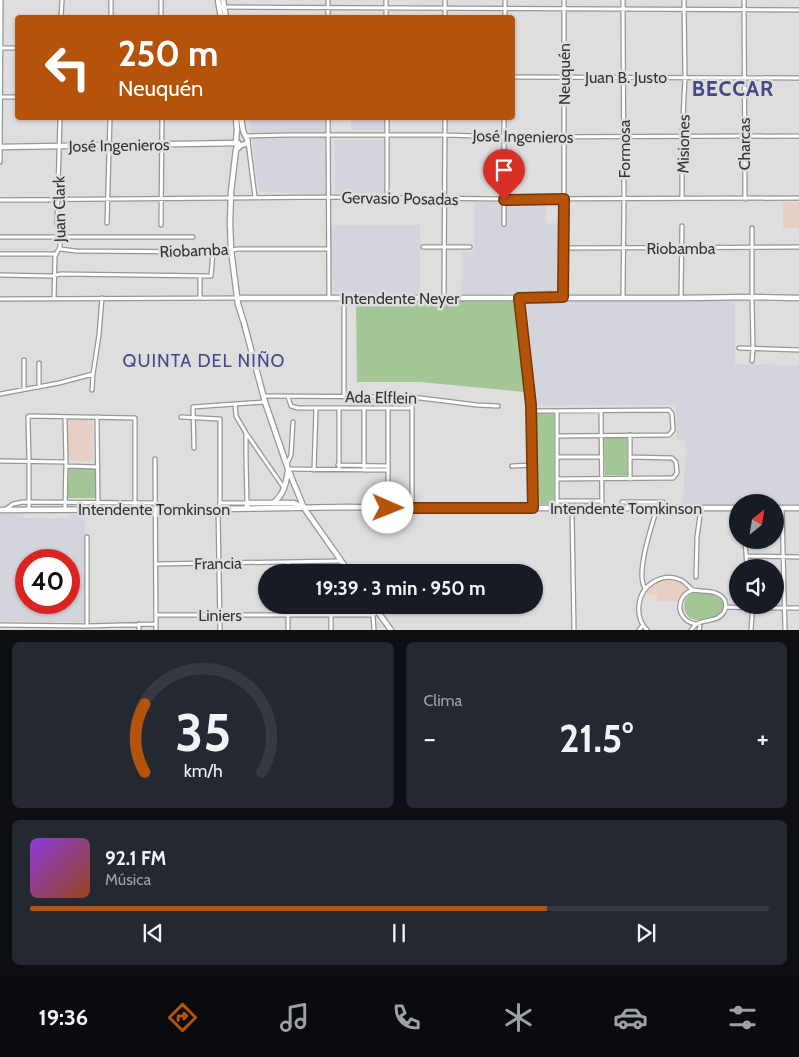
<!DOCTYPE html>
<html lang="es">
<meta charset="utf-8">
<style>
body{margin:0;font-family:Cabin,sans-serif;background:#242831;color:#f1f3f6;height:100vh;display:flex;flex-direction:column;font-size:19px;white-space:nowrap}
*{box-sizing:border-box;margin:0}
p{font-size:16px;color:#9ea1a6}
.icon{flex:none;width:28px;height:28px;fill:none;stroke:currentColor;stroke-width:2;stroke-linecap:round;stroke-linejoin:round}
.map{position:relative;height:630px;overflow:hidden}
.drawer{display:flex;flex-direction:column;gap:12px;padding:12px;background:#0d0f14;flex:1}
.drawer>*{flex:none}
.top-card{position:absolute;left:15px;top:15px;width:500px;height:105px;border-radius:5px;box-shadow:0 1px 4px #0004;background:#b45309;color:#fff;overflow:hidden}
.needle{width:32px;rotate:30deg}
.tools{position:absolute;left:729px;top:494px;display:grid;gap:10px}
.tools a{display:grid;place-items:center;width:55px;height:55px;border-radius:50%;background:#171b24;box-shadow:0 1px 4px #0004;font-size:25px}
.speed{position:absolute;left:15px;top:549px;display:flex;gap:10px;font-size:25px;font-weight:700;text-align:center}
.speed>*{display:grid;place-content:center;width:65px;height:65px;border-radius:50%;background:#171b24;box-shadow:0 1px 4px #0004;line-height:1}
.speed .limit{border:8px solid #d22;background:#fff;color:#111}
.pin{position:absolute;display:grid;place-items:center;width:42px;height:42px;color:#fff;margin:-51px -21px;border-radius:50% 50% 50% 0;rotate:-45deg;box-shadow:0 0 5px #0007}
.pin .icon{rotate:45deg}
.me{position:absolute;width:55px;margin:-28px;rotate:91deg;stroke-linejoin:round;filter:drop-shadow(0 0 4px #0008)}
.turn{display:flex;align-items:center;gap:18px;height:105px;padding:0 20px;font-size:22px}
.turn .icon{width:65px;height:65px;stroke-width:2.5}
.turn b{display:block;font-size:35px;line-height:42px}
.big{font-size:38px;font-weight:800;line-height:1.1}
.drawer .card{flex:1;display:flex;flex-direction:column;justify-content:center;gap:8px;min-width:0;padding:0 18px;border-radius:8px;background:#242831}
.drawer .dial{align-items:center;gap:0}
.dial svg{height:130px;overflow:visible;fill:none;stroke:#363941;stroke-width:7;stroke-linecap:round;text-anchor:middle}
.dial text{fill:#f1f3f6;stroke:none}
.song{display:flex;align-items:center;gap:15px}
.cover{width:60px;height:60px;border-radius:8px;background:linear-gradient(135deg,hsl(270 70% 55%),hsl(20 70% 35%))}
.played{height:5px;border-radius:2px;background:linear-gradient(90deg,#b45309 70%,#363941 70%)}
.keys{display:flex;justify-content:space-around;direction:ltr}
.heat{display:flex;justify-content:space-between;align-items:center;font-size:28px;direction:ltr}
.drawer .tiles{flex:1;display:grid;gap:12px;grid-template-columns:1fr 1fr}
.card:last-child{grid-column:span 2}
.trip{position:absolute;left:258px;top:564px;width:285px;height:50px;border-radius:25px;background:#171b24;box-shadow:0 1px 4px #0004;font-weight:800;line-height:50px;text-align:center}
.menu{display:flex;height:80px;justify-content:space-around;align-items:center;background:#090b0e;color:#9ea1a6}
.menu .icon{width:35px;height:35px}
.menu .on{color:#b45309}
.menu b{font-size:22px;color:#f1f3f6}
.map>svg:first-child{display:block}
</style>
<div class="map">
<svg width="799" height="630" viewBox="0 0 799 630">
<rect width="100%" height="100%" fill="#dededf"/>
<!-- built -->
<path fill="#d3d4dc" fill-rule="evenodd" d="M249,118H325L326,195L259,192Z
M351,118H385L384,130H351Z
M335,140H387L386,194L335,193Z
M474,202L546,203V223L562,224L563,293L461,294L462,252H474Z
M330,225H420V294L333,292Z
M526,301H735V364L799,365V504H775V502H738L737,504H683L686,441L677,440L676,405H536Z
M0,514H23L24,518H68L71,515H85L84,622L0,621ZM26,560H69V602H26Z"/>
<!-- education -->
<path fill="#e5d0c3" d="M783,202H799V228H783Z
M66,420H93V461H66Z
M677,578L693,589L680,601H657V595L641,594L658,580Z"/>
<!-- green -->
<path fill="#a3c696" d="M356,301H517L525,392L420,382H357Z
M534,413H554V504H534Z
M604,438H627V475H605Z
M66,465H96V498H66Z
M697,591C709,593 733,598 720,615C713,617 703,622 696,620C679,617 681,594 697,591Z"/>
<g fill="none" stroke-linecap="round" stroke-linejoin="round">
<defs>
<path id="minor" d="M161,0V18
M386,0V18
M445,0V18
M744,0L745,199
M219,7L799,10
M61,18L62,0
M111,18V0
M328,18V0
M505,18V0
M1,48H18
M512,77L799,78
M0,97H18
M328,118L329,298
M387,118V198
M246,136L290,135H445L510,137L799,136
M248,142L255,197
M0,162L1,0
M682,198V137L685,78L684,0
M0,200L327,197L504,199L799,198
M107,223L110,118
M504,224V118
M161,225L162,118
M752,228V297L753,349L752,361
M0,237H193
M423,247H470
M564,248L799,247
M60,249L76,251L213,252H223L238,249H328
M0,254H56
M0,275L51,276L61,274L211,276L213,252
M200,276V297
M563,297L564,199V0
M623,297L624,199L623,0
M444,298L445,118
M519,298L531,405L533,508
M681,298L682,226
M0,299L237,298
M54,299L55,256L60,247V236L57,224L60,118
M739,348L799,350
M24,360V389
M39,363V387
M92,390L93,374
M0,394L59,383L93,374L99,335L102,298
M264,396L412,397L477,405L498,406
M288,397L291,406L298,408H412
M344,397V299
M412,397V508
M265,402L235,404L236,416L246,433L284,488
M364,408V470
M531,411L669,410L672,414L673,430L669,435L557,436
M557,411V509
M601,411L602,508
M97,417L98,509
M181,417L220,419V503L218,509L220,630
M630,435V479
M194,448L193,407L235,404
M557,457H602
M155,459L156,630
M0,461L66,462
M287,464L291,455L293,422
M338,465L388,466
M66,466L98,467
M512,466L533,465
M288,469L388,470
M339,469V408
M314,470L316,408
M557,479L669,478H673L677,473L676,462L672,458L630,457
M557,501H602
M622,502H663
M220,503H247L246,458V434
M388,508V408
M782,508L785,630
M29,509V461L28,417L29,416L135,418V509
M65,509L66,462L65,417
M572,509L574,630
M5,510L13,504L23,502L155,503
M87,537V626
M745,540L747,568
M746,556L799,557
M156,564L340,561
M288,572V563
M696,577L697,537L701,508
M645,588C635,574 652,525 657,508
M693,590C674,596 676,621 696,624
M288,605V630
M726,607L753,608H799
M156,615H373
M139,624V630
M0,625L87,626L156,624
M331,630V614
M374,630L373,615L378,612
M639,630L643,625
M647,630C640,623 638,614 639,605C641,584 663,572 681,580C687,583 689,588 693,590C696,591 698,590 701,591C709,591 721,592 725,601C726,604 726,608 724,612C718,622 705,619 697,624C694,625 693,628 691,630
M699,630L700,626
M751,630L752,617V605"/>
<path id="tertiary" d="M0,147L238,143
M237,298H681L752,297L799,298
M247,508V503H294L303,507
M775,508H799
M0,510L218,509L348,507L412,508H738"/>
<path id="secondary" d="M218,0L221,18
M223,0L226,18
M236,118L237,130L236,141L239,145
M238,144L236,149L231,192L230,223L231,250L238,304L244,323L265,402L288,469L304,508L349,572
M237,149L241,145C254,143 244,137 243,130C242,126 242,122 241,118
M273,503C284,495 286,483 288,471
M373,605L391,630"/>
</defs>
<!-- minor casing -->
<use href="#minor" stroke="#969697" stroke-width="5.5"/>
<!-- tertiary casing -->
<use href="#tertiary" stroke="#969697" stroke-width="7"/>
<!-- secondary casing -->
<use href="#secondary" stroke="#969697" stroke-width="7"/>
<!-- minor -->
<use href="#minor" stroke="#fff" stroke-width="3"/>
<!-- tertiary -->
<use href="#tertiary" stroke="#fff" stroke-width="4.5"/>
<!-- secondary -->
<use href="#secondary" stroke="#fff" stroke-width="4.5"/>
</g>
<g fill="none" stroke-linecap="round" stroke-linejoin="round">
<defs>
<path id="route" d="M388,508H533L531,405L519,298L563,297L564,199L504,200"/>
</defs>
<!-- route casing -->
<use href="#route" stroke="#753606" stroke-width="12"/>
<!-- route -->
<use href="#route" stroke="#b45309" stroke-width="9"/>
</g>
<g text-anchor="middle" stroke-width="5" stroke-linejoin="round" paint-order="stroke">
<!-- street labels -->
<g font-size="16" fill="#353535" stroke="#dededf">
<text transform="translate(564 74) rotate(-90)" y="6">Neuquén</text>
<text x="626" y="83">Juan B. Justo</text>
<text transform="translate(523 136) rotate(1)" y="6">José Ingenieros</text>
<text transform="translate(683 144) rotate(-89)" y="6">Misiones</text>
<text transform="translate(744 144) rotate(-90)" y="6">Charcas</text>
<text transform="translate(119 145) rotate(-1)" y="6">José Ingenieros</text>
<text transform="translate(624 149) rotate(-90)" y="6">Formosa</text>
<text transform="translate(400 198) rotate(1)" y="6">Gervasio Posadas</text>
<text transform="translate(59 209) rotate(-91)" y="6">Juan Clark</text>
<text x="681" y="254">Riobamba</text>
<text transform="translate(194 250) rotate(-2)" y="6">Riobamba</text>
<text x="400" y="304">Intendente Neyer</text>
<text transform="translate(381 397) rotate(1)" y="6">Ada Elflein</text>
<text x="626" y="514">Intendente Tomkinson</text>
<text x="154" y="515">Intendente Tomkinson</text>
<text transform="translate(218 563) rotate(-1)" y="6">Francia</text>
<text x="220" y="621">Liniers</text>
</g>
<!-- neighbourhood labels -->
<g font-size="18" letter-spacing="1" fill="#464986" stroke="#dededf">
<text x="204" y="367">QUINTA DEL NIÑO</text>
</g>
<!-- district labels -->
<g font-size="21" font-weight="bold" letter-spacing="1" fill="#464986" stroke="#dededf">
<text x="733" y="96">BECCAR</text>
</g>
</g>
</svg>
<div class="tools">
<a><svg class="needle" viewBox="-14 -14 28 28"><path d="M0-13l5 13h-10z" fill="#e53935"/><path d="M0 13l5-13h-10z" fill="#9ea1a6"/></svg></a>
<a><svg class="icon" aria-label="sound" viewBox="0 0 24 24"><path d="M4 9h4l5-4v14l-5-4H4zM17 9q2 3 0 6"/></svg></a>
</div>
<div class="speed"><div class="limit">40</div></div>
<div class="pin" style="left:504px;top:200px;background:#d93025"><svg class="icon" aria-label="arrive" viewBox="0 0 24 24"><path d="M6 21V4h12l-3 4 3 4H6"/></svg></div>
<svg class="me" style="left:388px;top:508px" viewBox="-20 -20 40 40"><circle r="19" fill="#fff"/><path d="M0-13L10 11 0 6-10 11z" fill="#b45309"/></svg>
<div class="trip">19:39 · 3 min · 950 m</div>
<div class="top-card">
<div class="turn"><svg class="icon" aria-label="left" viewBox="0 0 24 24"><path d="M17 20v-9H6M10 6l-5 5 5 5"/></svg><div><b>250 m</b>Neuquén</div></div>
</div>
</div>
<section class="drawer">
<div class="tiles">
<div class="card dial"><svg viewBox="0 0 100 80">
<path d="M14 69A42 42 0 1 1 86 69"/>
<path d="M14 69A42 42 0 0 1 14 27" stroke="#b45309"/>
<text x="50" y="56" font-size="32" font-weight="700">35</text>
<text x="50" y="72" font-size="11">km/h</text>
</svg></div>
<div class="card"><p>Clima</p>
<div class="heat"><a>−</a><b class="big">21.5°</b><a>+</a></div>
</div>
<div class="card">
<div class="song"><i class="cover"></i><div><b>92.1 FM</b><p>Música</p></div></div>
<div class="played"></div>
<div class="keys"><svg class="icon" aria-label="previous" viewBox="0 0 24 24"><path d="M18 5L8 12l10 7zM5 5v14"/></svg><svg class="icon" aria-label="pause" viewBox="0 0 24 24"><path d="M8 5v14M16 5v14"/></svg><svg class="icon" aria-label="next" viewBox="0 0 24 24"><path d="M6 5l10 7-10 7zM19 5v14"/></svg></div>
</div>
</div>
</section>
<nav class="menu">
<b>19:36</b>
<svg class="icon on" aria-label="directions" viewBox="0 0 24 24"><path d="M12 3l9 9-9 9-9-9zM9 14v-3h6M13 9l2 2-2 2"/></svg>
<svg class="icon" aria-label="music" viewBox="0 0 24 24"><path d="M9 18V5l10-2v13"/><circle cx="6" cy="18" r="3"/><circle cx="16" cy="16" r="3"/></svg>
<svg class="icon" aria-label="phone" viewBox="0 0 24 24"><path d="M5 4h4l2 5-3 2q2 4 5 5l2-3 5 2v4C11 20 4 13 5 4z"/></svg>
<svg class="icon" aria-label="climate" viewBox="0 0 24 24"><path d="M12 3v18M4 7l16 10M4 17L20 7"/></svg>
<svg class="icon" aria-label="car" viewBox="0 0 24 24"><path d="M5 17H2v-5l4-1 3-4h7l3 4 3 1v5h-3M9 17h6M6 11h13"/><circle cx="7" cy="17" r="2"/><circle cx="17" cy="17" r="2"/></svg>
<svg class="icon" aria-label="filters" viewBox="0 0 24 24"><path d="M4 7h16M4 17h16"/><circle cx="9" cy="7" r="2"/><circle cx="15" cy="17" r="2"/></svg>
</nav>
